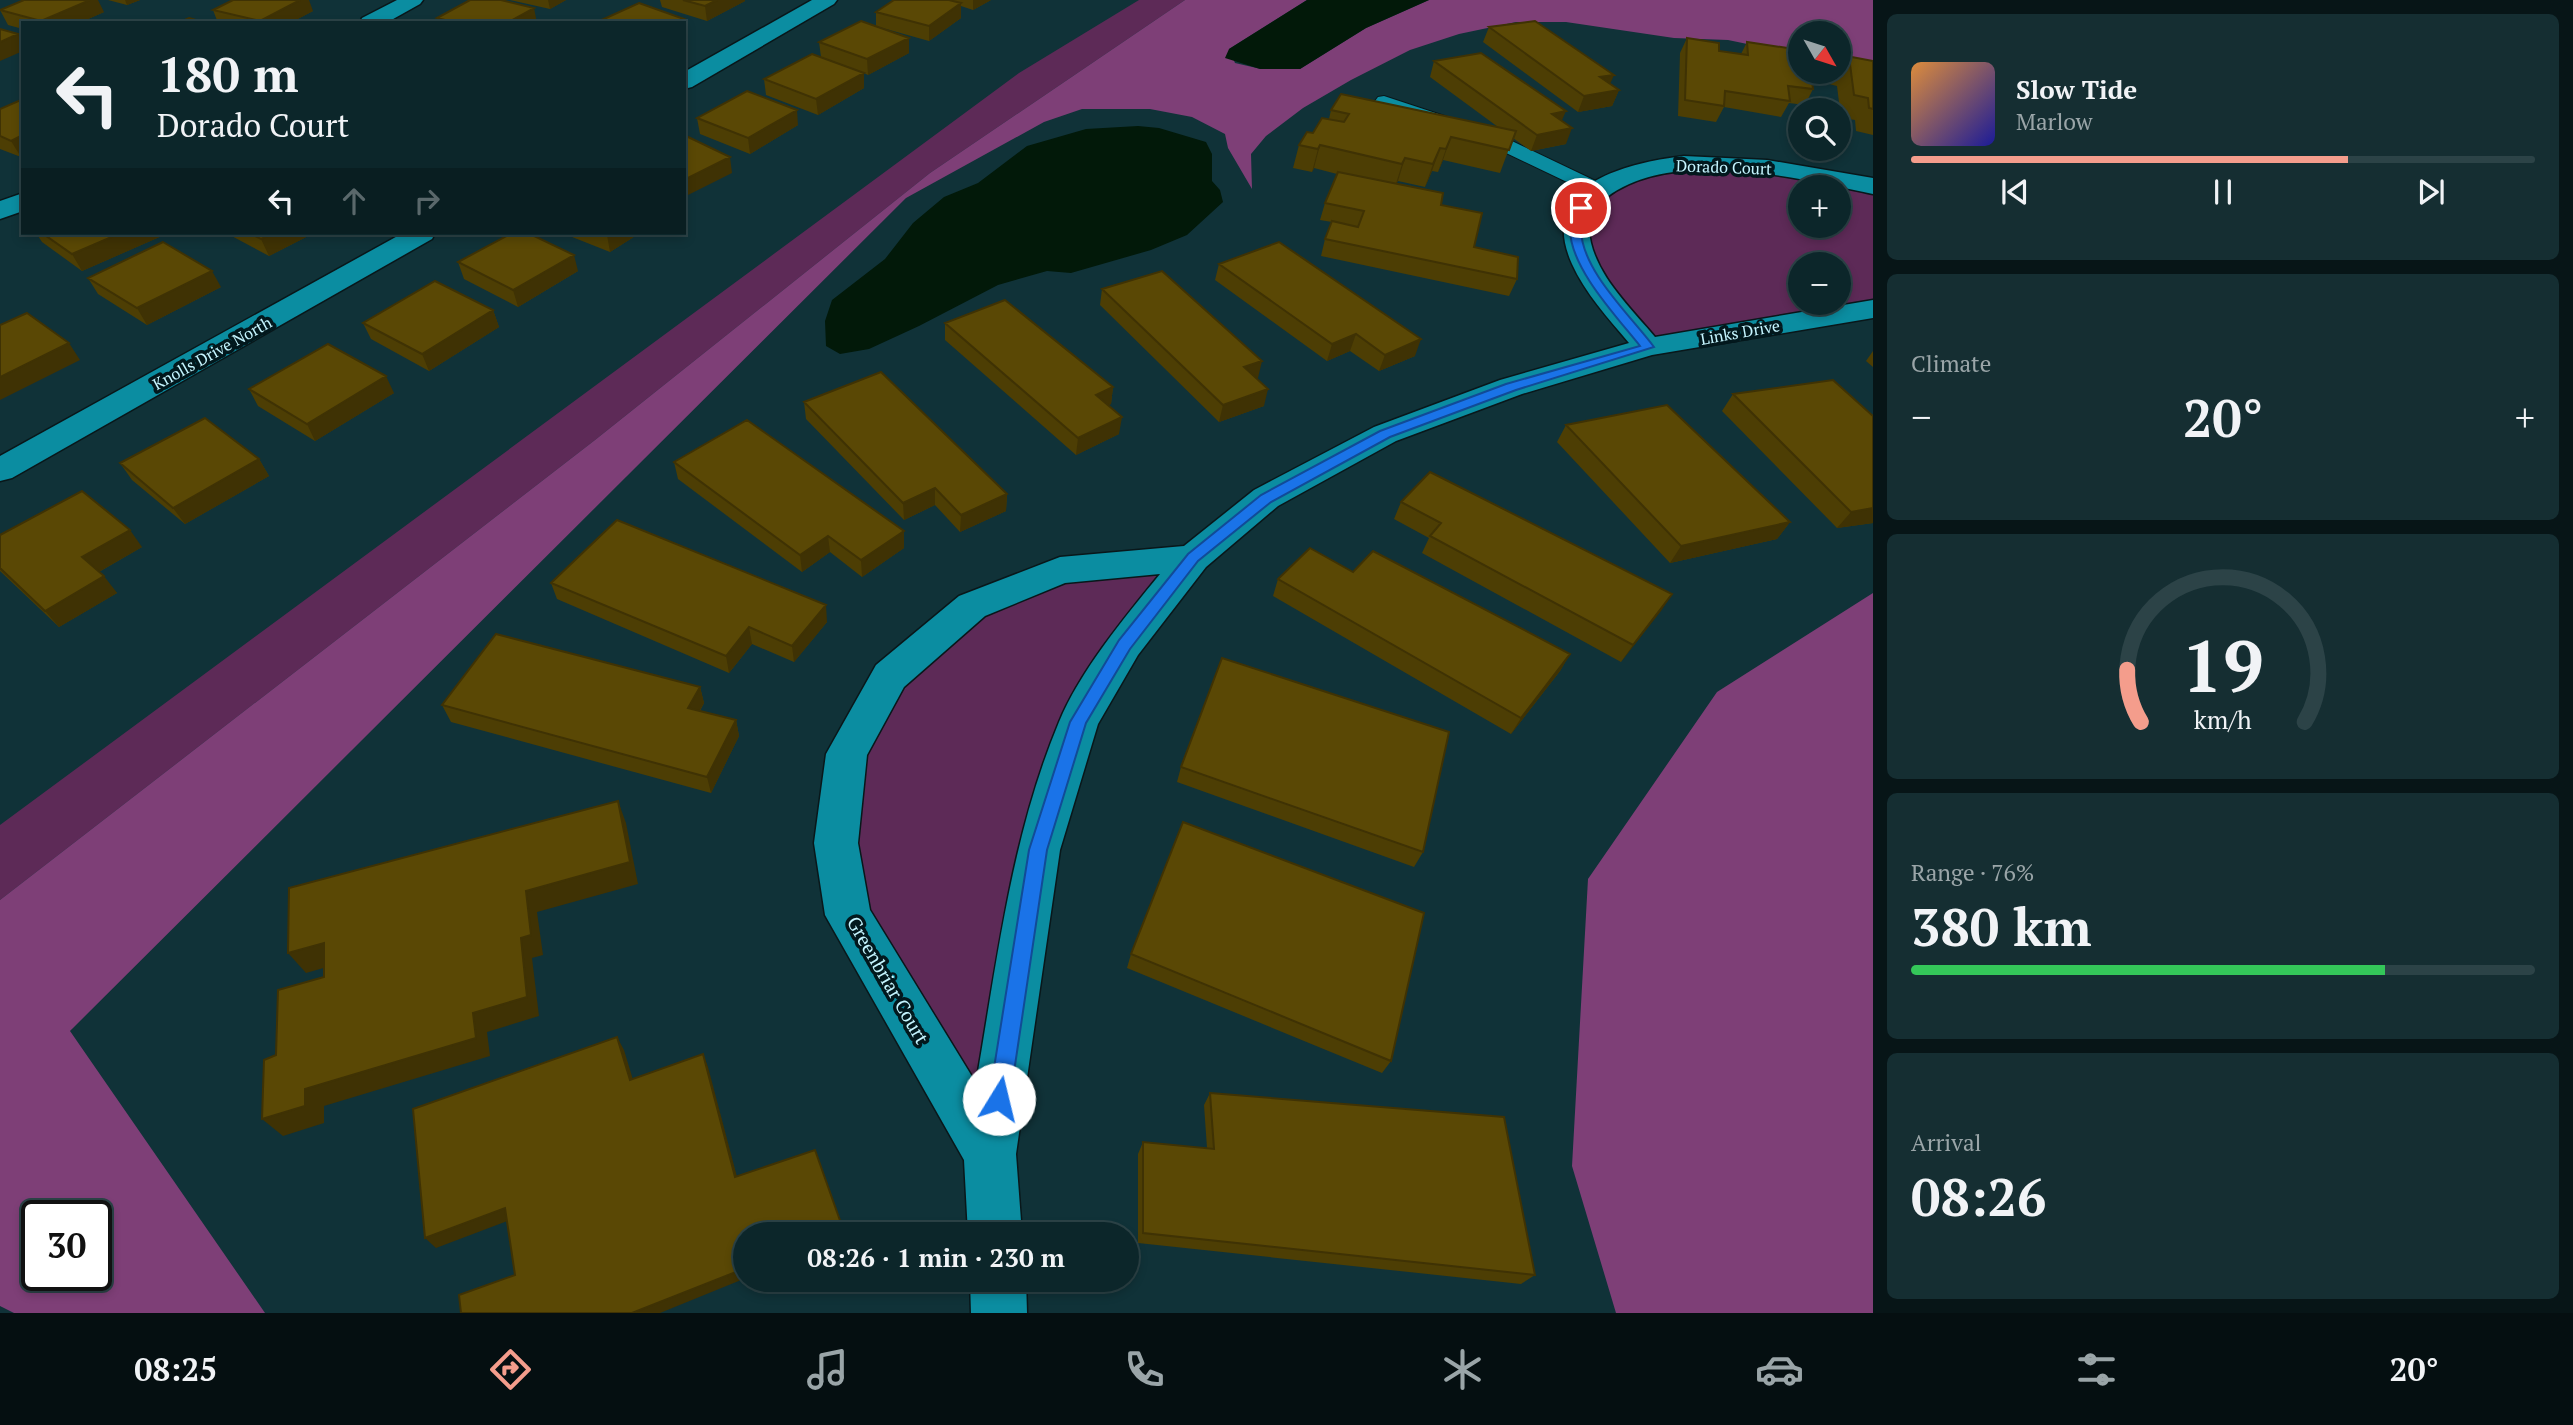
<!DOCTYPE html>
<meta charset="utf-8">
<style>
body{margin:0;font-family:"PT Serif",serif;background:#152e32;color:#f1f3f6;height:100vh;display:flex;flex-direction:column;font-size:26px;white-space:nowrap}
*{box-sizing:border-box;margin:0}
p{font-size:23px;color:#9aa5a8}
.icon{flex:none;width:38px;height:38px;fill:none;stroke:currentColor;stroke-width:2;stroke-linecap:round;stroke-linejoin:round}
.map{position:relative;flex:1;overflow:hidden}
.panel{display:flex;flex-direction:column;gap:14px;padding:14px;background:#071517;width:700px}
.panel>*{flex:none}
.banner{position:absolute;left:21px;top:21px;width:665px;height:214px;border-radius:0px;box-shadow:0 4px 10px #0003,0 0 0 2px #2c4347;background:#0c262a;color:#f1f3f6;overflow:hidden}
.needle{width:46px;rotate:129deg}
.buttons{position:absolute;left:1788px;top:21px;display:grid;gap:14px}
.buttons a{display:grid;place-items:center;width:63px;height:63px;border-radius:50%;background:#0c262a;box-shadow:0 4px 10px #0003,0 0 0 2px #2c4347;font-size:35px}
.speed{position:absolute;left:21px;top:1200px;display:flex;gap:14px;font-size:35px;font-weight:700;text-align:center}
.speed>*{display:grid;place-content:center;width:91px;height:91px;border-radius:50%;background:#0c262a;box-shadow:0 4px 10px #0003,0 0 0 2px #2c4347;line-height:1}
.speed .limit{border:4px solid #111;border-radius:10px;background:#fff;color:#111}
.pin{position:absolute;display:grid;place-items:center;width:60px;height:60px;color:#fff;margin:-30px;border:4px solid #fff;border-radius:50%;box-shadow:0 2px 7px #0007}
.me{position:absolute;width:77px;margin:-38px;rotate:9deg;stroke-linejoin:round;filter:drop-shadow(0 0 5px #0008)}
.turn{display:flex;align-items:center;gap:24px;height:147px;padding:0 21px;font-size:32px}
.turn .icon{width:91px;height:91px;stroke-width:2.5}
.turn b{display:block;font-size:49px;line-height:60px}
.lanes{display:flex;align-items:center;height:66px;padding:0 21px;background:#0003;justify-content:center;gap:35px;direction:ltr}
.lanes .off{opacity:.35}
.big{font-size:52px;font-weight:700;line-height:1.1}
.panel .tile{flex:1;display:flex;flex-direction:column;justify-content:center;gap:10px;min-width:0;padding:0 24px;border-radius:10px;background:#152e32}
.panel .dial{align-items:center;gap:0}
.dial svg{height:182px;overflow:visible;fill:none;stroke:#2c4347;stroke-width:7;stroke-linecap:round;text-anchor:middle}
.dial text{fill:#f1f3f6;stroke:none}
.song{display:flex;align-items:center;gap:21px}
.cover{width:84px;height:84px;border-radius:10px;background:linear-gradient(135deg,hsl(30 70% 55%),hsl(240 70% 35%))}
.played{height:7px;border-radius:4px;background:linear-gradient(90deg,#f49d8c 70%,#2c4347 70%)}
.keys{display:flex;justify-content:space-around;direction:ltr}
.heat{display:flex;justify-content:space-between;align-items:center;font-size:38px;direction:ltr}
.charge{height:10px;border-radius:5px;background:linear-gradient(90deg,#34c759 76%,#2c4347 0)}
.trip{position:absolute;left:733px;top:1222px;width:406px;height:70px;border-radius:35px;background:#0c262a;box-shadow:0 4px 10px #0003,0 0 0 2px #2c4347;font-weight:700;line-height:70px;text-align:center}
.menu{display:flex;height:112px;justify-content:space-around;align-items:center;background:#050f11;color:#9aa5a8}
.menu .icon{width:49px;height:49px}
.menu .active{color:#f49d8c}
.menu b{font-size:32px;color:#f1f3f6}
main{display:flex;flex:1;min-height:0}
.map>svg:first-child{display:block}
</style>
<main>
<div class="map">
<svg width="1873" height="1313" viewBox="0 0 1873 1313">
<rect width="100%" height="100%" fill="#103238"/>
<!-- green -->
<path fill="#5d2a57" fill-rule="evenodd" d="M1139,0H1185L930,173L595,440L0,900V825L1019,73Z
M1705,163L1873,186V309L1648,347L1582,256L1581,208L1597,189ZM1801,187H1839V226H1801ZM1801,264H1839V303H1801Z
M1193,558L1079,722L990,1154L848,915L847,754L972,606L1060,570Z"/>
<!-- forest -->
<path fill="#7e3f77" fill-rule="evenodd" d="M1185,0H1307L1229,49L1235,63L1261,69H1300L1366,28L1429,0H1873V67L1839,61V33H1801V55L1728,40L1674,38L1566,22H1516L1459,34L1410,50L1351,80L1303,108L1266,136L1251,154L1252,189L1228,148L1225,134L1192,117L1150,109H1082L1044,122L906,198L70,1031L265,1313H14L0,1306V900L595,440L930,173ZM37,1216H96V1276H37Z
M1873,593V1313H1616L1572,1166L1588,879L1717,692Z"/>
<!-- water -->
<path fill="#021909" d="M1307,0H1429L1366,28L1300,69H1260L1225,58L1229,49Z
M1138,126L1159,128L1206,142L1212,154V181L1220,190L1223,202L1187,235L1151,250L1071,273L1047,271L998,285L919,326L869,349L840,354L826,346L825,321L832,300L885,259L913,223L944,197L978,183L1027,146L1086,129Z"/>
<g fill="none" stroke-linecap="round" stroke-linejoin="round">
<defs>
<path id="lane" d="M1384,96L1493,132L1604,185L1607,189L1604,193H1590L1479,140L1378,105L1375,101L1378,97Z"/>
<path id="street" d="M397,0H423L420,4L386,23H360L362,18Z
M812,0H837L834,4L692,87L684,89V72Z
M1684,156L1767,160L1873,178V194C1797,178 1673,147 1607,197C1597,205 1589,215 1589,229C1591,271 1630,307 1655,337L1873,300V318L1652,355L1522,394L1396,441L1278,506L1206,567L1138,655L1098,724L1060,850L1016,1154L1022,1234H968L964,1160L825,915L814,843L826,754L876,665L959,596L1060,557L1184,546L1254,490L1374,427L1500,380L1629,343C1608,318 1585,293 1572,264C1536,184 1626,163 1684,156ZM1160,574C1125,617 1080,671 1059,722C1011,837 997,962 976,1083L870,910L858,843L867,755L904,687L985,616L1065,583Z
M23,193V211L0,219V201Z
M403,233H435L432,239L12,478L0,481V456Z
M970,1279H1026L1027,1313H971Z"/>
</defs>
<!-- lane casing -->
<use href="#lane" stroke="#09171a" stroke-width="2"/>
<!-- street casing -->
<use href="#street" stroke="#09171a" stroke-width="3"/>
<!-- lane -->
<use href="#lane" fill="#0b8da1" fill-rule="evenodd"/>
<!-- street -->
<use href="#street" fill="#0b8da1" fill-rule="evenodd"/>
</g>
<!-- wall -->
<path fill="#4d3e04" d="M108,0H140L127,5Z
M510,0H566L550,9Z
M660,0H745V1L707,21L662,7Z
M894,0H991L973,10L961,6V18L929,41L879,27L909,53L868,75L864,73V88L818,115L766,95L764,79L856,70L821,57L819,42L876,26V12Z
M0,10L104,12L79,23H23V29L8,25Z
M213,10L313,11L290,23H218Z
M437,18L537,23H438Z
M1489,27L1610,84L1619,90L1612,106L1578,112L1483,42Z
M1687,38L1719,51L1741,54L1747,42L1813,89L1805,105L1789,103L1781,117L1724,107L1716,122L1678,116L1680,53Z
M1841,55L1873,61V135L1856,131L1855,120L1841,118L1837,86L1829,84L1828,77L1831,72H1839V57Z
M1434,61L1562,121L1566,144L1531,151L1513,138L1500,173L1443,160L1438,172L1432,171L1425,187L1398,181L1396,184L1441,205L1474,247L1517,279L1509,296L1321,256L1325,239L1332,222L1320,220L1325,203L1337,174L1314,168L1312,172L1293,168L1299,145L1329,119L1331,110L1498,127L1430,77Z
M0,109L21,157L0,149Z
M697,118L798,125L750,154L700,134Z
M36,233H162L164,235L82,271L42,242Z
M226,233H314L269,256Z
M562,233H640L610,252Z
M458,262L578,271L518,307L464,279Z
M1219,264L1415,356L1379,371L1350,351L1327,361L1215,280Z
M88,278L221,287L147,325L98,294Z
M1102,289L1258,378H1256L1264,406L1219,422L1100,305Z
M493,310L499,327L429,371L371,339L363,323Z
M945,323L1113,387L1111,404L1108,405L1119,434L1076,455L945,340Z
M1873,351V367L1866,361Z
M249,389L394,393L315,441L258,406Z
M1733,394L1873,416V523L1837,528L1722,411Z
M804,402L1007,494L1006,511L960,532L935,505L904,520L806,419Z
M1566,425L1790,522L1777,539L1670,563L1557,442Z
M259,459L269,476L185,524L132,480L120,463Z
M674,462L904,548L862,577L830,552L802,572L678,479Z
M1401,502L1672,594L1621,662L1422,553L1429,538L1394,519Z
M0,535L142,547L99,572L117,593L59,627L0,571Z
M1353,572L1570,654L1560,671L1511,734L1273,596L1278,579Z
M551,583L827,622L794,662L752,644L729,673L557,599Z
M700,687L704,703L700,711L736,720L739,736L711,793L451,722L442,705Z
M1181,767L1423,852L1414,867L1177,782Z
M1131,954L1391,1061L1382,1073L1127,968Z
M1210,1093L1535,1275L1521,1284L1138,1243V1154L1143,1142L1207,1148L1204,1105Z"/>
<!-- shaded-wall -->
<path fill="#3f3204" d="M90,0H98L104,12L79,23H42L41,21Z
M125,0H140L127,5Z
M300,0H309L313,11L290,23H261L260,21Z
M548,0H566L550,9Z
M717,0H745V1L707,21L705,6Z
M973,0H991L973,10Z
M961,3V18L929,41V26Z
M534,8L537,23H507Z
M684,19L686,34L684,35V23H676Z
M18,34L23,42V51L0,61V42Z
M909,38V53L868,75L867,59Z
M864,73V88L818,115L816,99Z
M1614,75L1607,91L1600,77Z
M1619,90L1612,106L1578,112L1584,96Z
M797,110L798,125L750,154L748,138Z
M1566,111L1559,127L1552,114Z
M1572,128L1566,144L1531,151L1537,135Z
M23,135V156L21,157L11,141Z
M1451,137L1443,160L1438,172L1446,149Z
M1320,145L1314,168L1312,172L1318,149Z
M1440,148L1432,171L1425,187L1433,164Z
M730,157L732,173L684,197V180Z
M1405,158L1398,181L1395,187L1402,164Z
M121,233H162L164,235L82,271L72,254Z
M274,233H314L269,256L261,239Z
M611,233H640L610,252L607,235Z
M574,255L578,271L518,307L513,290Z
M212,271L221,287L147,325L137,308Z
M493,310L499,327L429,371L422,354Z
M1356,334L1350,351L1327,361L1332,344Z
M1421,339L1415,356L1379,371L1385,355Z
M69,343L80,360L0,400V377Z
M1262,361L1258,378L1240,384L1244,367Z
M386,376L394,393L315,441L307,424Z
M1113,387L1111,404L1093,412L1096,395Z
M1268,389L1264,406L1219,422L1223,405Z
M1122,417L1119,434L1076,455L1078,438Z
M259,459L269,476L185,524L173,508Z
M935,488V505L904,520L903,503Z
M1007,494L1006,511L960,532L961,515Z
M1873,508V523L1837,528L1851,512Z
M1790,522L1777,539L1670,563L1681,546Z
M130,530L142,547L95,574L82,557Z
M904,531V548L862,577L861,560Z
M828,536L830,552L802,572L800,555Z
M104,576L117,593L59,627L45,611Z
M1672,594L1661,611L1621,662L1633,645Z
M826,605L827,622L794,662L792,646Z
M749,627L752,644L729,673L726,656Z
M1570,654L1560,671L1511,734L1521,718Z
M700,687L704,703L692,724L688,708Z
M736,720L739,736L711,793L707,777Z
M618,801L626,823L638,884L537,912L543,955L532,958L539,1016L487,1032L490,1056L324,1106V1123L283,1136L262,1119L305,1089L473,1013L521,938L526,891Z
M324,943L341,963L306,973L288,953Z
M617,1037L624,1050L637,1093L630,1080Z
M703,1054L708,1067L740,1188L735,1177Z
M505,1208L515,1218L436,1248L425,1238Z
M843,1229L844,1234H830Z
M746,1268V1278L660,1313H632Z"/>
<!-- building -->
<path fill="#5a4805" stroke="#3f3204" stroke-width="2" d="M24,0H90L41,21L0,10Z
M233,0H300L260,21L213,10Z
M470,0H501L534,8L507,23H457L437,18Z
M683,0H717L705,6Z
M894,0H949L961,3L929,26L876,12Z
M639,3L684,19L676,23H595Z
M189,18L206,23H178Z
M861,21L909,38L867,59L819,42Z
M1535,21L1614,75L1600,77L1619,90L1584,96L1489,27Z
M0,29L18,34L0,42Z
M1687,38L1719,43V51L1748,55L1747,42L1801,50V72H1811L1813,89L1788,86L1790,101L1725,91L1724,106L1685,100Z
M1481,53L1566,111L1552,114L1572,128L1537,135L1434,61Z
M812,54L864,73L816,99L764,79Z
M1841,55L1873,61V109L1869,108L1868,98L1854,95L1850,64L1841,62Z
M747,91L797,110L748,138L697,118Z
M1341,94L1516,131L1509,150L1451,137L1446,149L1440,148L1433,164L1405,158L1402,164L1320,145L1318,149L1299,145L1307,132L1313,133L1322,118L1344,122L1349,114L1331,110Z
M23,99V135L11,141L0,136V109Z
M684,135L730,157L684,180Z
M1338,172L1443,193L1441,205L1482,213L1474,247L1518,257L1517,279L1325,239L1332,221L1358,227L1364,211L1325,203Z
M42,233H121L72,254Z
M249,233H274L261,239Z
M512,233H528L574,255L513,290L458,262Z
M163,242L212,271L137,308L88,278Z
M1279,242L1421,339L1385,355L1356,334L1332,344L1219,264Z
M1162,271L1262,361L1244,367L1268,389L1223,405L1102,289Z
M435,281L493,310L422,354L363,323Z
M1005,300L1113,387L1096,395L1122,417L1078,438L945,323Z
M27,313L69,343L0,377V325Z
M328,344L386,376L307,424L249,389Z
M881,372L1007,494L961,515L935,488L903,503L804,402Z
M1833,380L1873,416V508L1851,512L1733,394Z
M1667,405L1790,522L1681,546L1566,425Z
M205,418L259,459L173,508L120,463Z
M747,420L904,531L861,560L828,536L800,555L674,462Z
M1430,472L1672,594L1633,645L1430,536L1441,523L1401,502Z
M82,491L130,530L82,557L104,576L45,611L0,568V535Z
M617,520L826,605L792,646L749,627L726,656L551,583Z
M1310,548L1353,572L1373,551L1570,654L1521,718L1278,579Z
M496,634L700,687L688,708L736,720L707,777L442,705Z
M1222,658L1449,732L1423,852L1181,767Z
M618,801L630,862L526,891L531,935L521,938L527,997L473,1013L476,1038L305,1089V1106L262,1119L264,1060L276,1055L278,990L324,977V943L288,953L289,888Z
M1183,822L1424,913L1391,1061L1131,954Z
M617,1037L630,1080L703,1054L735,1177L815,1150L843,1229L830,1234H746V1268L632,1313H461L459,1295L515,1275L505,1208L425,1238L413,1109Z
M1210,1093L1504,1117L1535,1275L1143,1233V1142L1214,1149Z"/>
<!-- route -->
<path fill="#1a73e8" stroke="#114b97" stroke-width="2" d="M1581,204L1586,208C1585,214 1581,222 1581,229C1581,270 1631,316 1654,347L1516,390L1390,437L1271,502L1198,561L1130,649L1086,723L1047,850L1010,1099L1006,1106L999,1109L992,1106L989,1099L1029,850L1070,722L1119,640L1188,554L1261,495L1380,431L1506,384L1640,346C1617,317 1570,268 1570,229C1570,222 1574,214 1576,208Z"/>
<g text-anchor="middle" stroke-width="7" stroke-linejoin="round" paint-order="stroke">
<!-- far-street labels -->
<g font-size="16" fill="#c5f5ff" stroke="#02181d">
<text transform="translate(1724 167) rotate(2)" y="6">Dorado Court</text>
<text transform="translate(1740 332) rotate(-10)" y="6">Links Drive</text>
<text transform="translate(212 353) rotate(-29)" y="6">Knolls Drive North</text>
</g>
<!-- street labels -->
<g font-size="19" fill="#c5f5ff" stroke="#02181d">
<text transform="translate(888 980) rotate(60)" y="7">Greenbriar Court</text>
</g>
</g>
</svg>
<div class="buttons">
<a><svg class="needle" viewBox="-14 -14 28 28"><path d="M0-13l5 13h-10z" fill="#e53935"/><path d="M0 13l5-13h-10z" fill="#9aa5a8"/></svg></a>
<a><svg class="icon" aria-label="search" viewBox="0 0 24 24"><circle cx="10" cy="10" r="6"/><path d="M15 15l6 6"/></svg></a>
<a>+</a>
<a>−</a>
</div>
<div class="speed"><div class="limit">30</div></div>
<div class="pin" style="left:1581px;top:208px;background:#d93025"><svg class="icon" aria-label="arrive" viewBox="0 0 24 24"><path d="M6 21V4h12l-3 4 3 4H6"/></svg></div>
<svg class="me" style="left:999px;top:1099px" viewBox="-20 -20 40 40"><circle r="19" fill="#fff"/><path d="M0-13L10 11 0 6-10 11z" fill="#1a73e8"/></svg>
<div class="trip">08:26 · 1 min · 230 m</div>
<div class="banner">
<div class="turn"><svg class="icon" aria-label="left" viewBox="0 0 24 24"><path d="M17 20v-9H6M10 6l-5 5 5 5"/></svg><div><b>180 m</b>Dorado Court</div></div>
<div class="lanes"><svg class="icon" aria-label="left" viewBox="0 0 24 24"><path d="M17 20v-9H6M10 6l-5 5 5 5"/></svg><svg class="icon off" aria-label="ahead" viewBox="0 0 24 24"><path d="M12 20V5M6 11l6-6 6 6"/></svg><svg class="icon off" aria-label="right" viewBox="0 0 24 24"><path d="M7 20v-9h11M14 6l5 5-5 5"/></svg></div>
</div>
</div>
<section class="panel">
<div class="tile">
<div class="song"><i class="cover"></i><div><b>Slow Tide</b><p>Marlow</p></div></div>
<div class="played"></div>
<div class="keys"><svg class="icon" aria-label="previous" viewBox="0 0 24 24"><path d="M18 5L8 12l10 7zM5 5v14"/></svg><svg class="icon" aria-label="pause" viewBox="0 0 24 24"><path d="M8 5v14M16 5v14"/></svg><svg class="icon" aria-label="next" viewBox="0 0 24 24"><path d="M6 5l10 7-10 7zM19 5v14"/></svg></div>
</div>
<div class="tile"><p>Climate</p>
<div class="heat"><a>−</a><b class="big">20°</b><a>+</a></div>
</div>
<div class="tile dial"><svg viewBox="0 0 100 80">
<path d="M14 69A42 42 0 1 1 86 69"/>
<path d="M14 69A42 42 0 0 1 8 46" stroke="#f49d8c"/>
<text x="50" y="56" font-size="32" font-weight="700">19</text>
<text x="50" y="72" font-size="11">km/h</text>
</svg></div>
<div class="tile"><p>Range · 76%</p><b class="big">380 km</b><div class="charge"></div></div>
<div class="tile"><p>Arrival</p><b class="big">08:26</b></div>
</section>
</main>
<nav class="menu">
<b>08:25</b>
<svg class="icon active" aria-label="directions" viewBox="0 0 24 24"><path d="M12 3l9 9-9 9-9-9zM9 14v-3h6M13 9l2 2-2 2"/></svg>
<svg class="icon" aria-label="music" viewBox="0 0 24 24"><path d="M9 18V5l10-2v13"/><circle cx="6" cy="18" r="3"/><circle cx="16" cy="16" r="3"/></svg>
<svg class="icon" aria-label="phone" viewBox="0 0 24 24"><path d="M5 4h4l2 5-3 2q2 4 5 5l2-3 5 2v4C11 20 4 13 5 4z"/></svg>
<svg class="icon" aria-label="climate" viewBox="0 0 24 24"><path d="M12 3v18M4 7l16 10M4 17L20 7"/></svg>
<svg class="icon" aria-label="car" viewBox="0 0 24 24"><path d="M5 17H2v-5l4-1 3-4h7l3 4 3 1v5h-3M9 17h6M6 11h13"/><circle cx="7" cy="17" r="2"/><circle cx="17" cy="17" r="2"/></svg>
<svg class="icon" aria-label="filters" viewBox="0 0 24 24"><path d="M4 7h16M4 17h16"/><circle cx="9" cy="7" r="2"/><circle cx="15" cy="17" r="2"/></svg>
<b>20°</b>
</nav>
